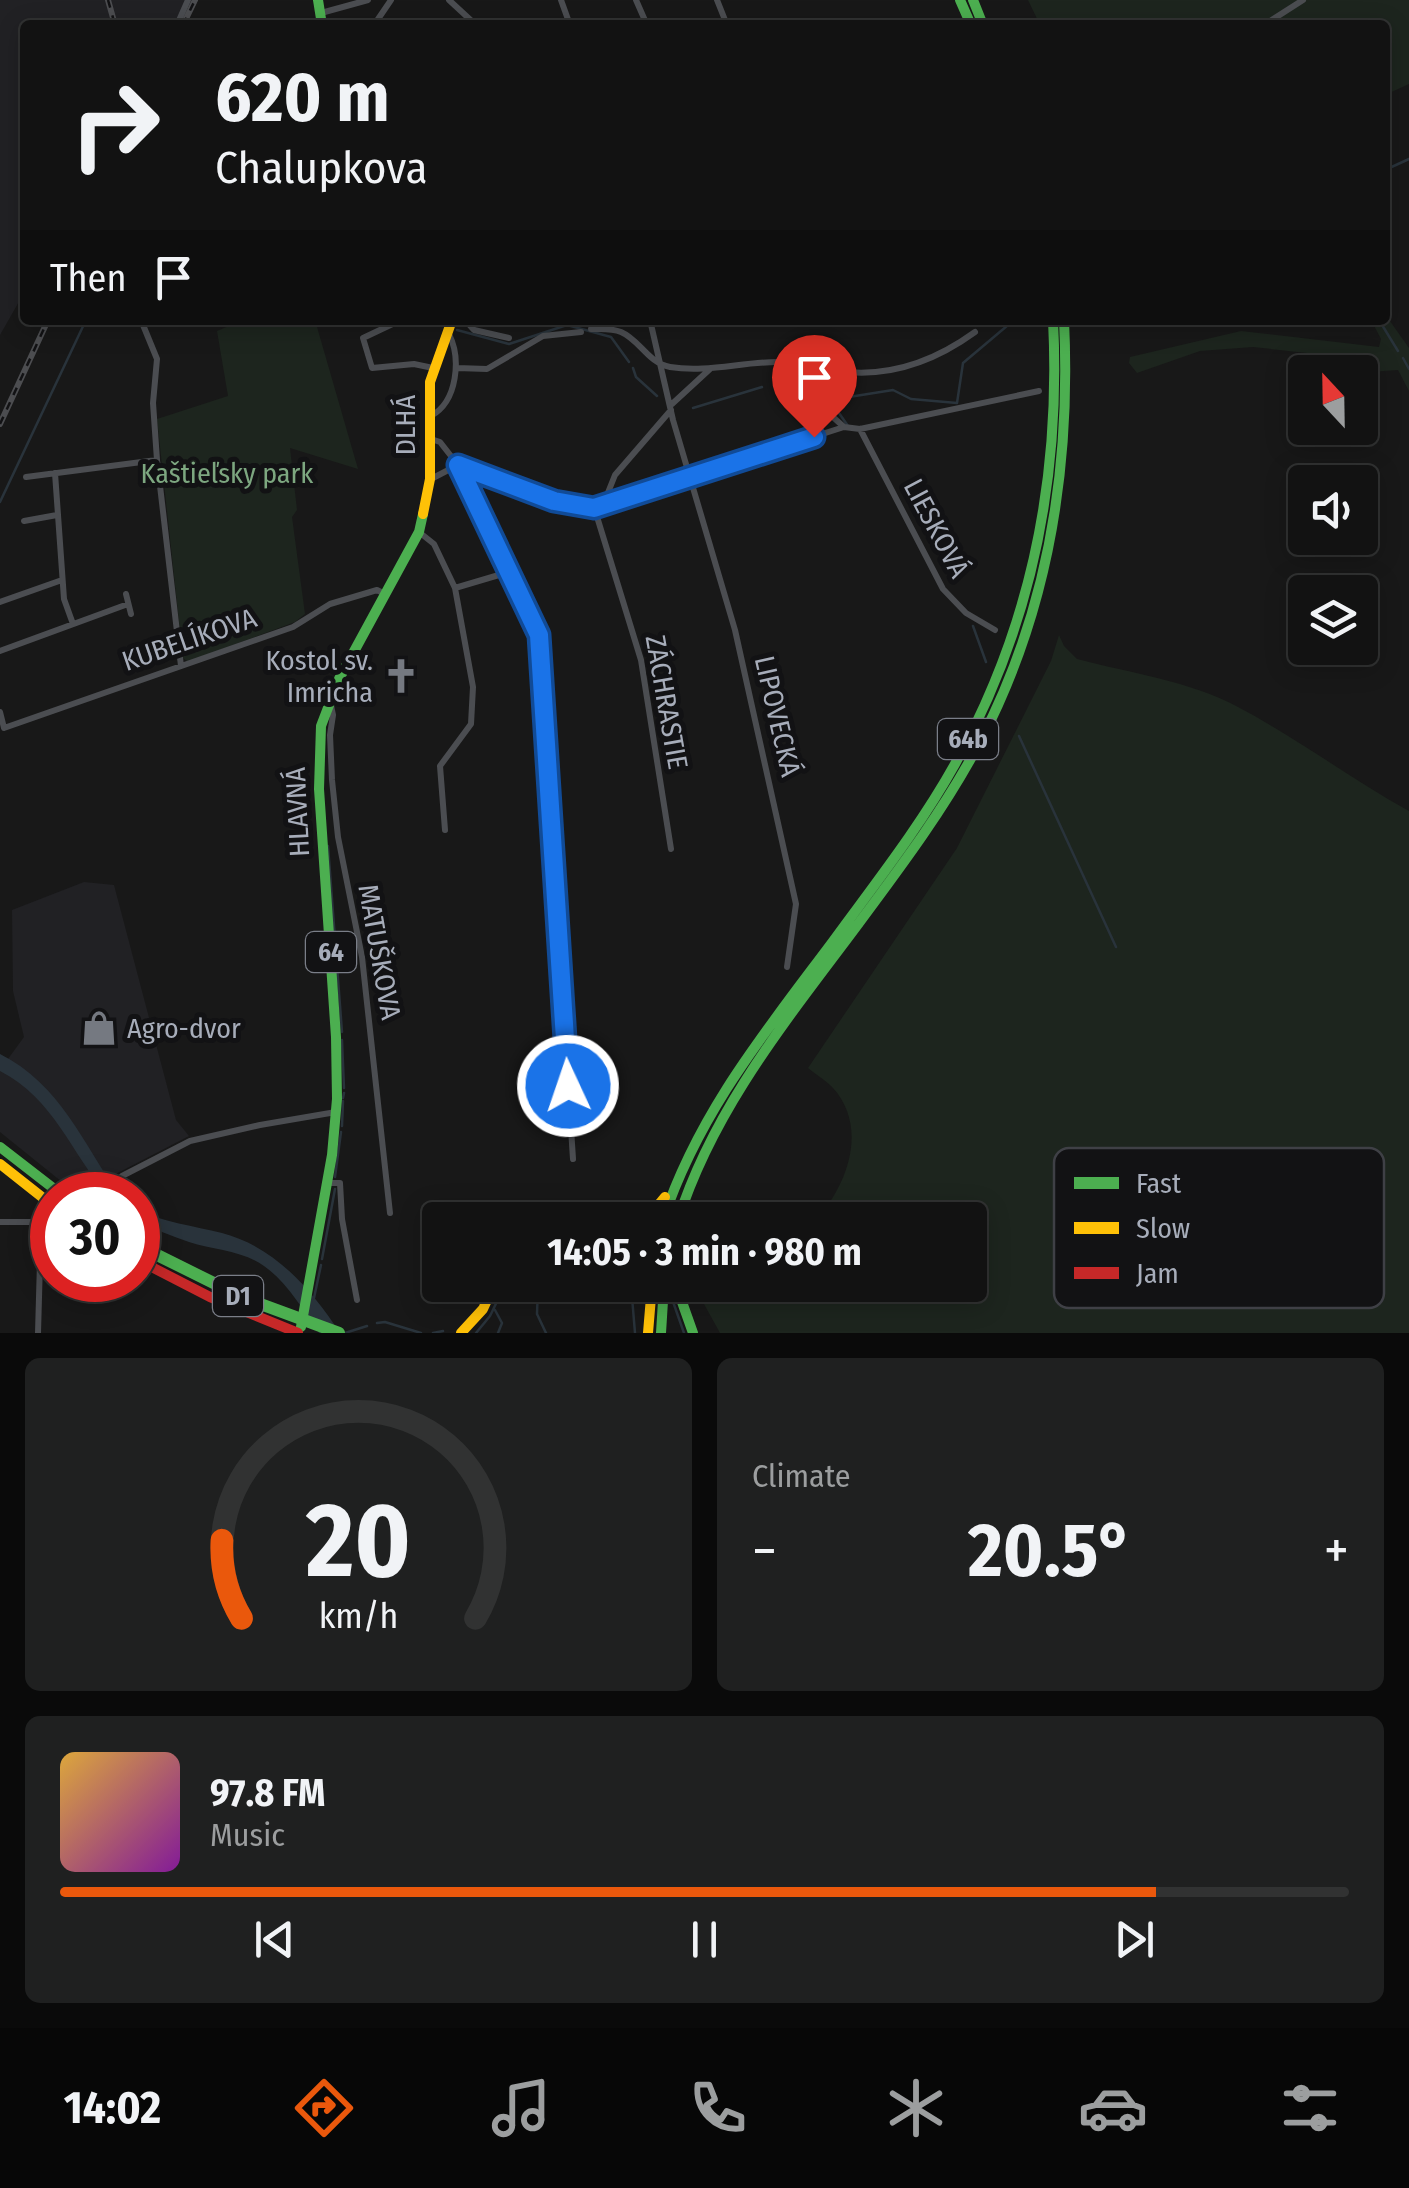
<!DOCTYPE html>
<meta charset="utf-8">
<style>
body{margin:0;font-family:"Fira Sans Condensed",sans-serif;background:#1f2020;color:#f1f3f6;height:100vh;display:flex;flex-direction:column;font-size:38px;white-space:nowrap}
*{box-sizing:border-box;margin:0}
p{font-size:32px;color:#9c9e9f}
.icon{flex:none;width:55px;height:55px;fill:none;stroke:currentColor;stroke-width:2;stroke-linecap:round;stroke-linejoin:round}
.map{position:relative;height:1333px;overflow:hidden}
.panel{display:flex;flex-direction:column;gap:25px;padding:25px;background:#0a0a0a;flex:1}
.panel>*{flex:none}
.top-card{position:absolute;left:20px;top:20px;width:1370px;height:305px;border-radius:10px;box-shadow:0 5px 25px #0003,0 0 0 2px #313232;background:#121212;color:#f1f3f6;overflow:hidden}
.needle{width:65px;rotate:338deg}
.fabs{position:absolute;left:1288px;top:355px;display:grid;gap:20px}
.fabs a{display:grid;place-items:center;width:90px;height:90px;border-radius:10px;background:#121212;box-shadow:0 5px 25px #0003,0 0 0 2px #313232;font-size:50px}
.speed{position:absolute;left:30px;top:1172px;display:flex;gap:20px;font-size:50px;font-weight:700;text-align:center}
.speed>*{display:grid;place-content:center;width:130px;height:130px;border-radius:50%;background:#121212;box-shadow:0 5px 25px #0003,0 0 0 2px #313232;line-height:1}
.speed .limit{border:15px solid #d22;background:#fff;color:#111}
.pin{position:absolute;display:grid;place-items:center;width:85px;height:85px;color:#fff;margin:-102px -42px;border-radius:50% 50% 50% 0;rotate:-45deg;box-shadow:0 0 10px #0007}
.pin .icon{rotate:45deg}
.me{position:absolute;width:110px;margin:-55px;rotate:357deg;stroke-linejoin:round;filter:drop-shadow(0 0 8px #0008)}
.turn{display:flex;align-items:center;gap:35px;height:210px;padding:0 30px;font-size:45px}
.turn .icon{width:130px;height:130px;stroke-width:2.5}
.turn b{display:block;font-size:70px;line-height:85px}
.then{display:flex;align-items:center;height:95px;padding:0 30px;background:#0003;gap:20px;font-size:38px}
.big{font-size:75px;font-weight:700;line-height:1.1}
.panel .widget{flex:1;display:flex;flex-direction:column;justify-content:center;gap:15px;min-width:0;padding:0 35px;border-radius:15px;background:#1f2020}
.panel .dial{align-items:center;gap:0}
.dial svg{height:260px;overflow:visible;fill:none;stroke:#313232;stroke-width:7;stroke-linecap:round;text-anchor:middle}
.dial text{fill:#f1f3f6;stroke:none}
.song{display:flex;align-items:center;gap:30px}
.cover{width:120px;height:120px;border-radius:15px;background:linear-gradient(135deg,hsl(40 70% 55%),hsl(290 70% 35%))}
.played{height:10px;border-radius:5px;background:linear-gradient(90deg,#ea580c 85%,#313232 85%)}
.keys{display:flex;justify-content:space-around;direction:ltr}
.heat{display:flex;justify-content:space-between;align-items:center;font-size:55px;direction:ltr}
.panel .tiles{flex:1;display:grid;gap:25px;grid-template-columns:1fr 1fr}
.widget:last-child{grid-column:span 2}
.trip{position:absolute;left:422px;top:1202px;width:565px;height:100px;border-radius:10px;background:#121212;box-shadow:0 5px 25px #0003,0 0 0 2px #313232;font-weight:700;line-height:100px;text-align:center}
.tabs{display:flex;height:160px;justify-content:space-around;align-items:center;background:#070707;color:#9c9e9f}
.tabs .icon{width:70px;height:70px}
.tabs .active{color:#ea580c}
.tabs b{font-size:45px;color:#f1f3f6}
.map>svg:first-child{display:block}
</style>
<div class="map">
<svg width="1409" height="1333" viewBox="0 0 1409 1333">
<rect width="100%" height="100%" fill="#181818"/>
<!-- built -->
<path fill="#212124" d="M0,0H192L181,25H25V291L0,335Z
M84,882L114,885L176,1120L189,1136L77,1194L0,1132V1070L24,1037L13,991L12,910Z"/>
<!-- green -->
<path fill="#1d251e" d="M1028,0H1409V84L1385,95V25H1040Z
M1385,314L1409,348V391L1398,370L1370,372L1356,368L1343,357L1253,347L1200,351L1137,373L1129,363L1130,357L1241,331L1379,347L1381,339L1371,320H1385Z
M243,320H315L358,469L290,448L297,510L292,517L305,614L295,622L188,662L183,658L157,419L228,396L217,331Z
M1059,635L1064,646L1077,659C1130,673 1190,681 1238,707C1297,738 1351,779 1409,811V1333H720L704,1304L701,1285H970V1220H816C847,1186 869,1128 833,1088C827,1081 816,1075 808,1068L957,848L1051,661Z"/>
<!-- water -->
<path fill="#29333b" d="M0,1054C60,1084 83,1143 119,1195H107C70,1151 54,1099 0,1071Z
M138,1210C163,1222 194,1226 222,1233C275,1247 311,1289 340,1333H319C303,1310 287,1282 264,1266C241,1250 214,1250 189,1242C171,1236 154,1229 138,1221Z"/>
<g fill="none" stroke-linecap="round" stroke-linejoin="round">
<!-- stream -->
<path stroke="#29333b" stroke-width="2.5" d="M1385,170L1409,159
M1379,320L1398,351
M457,330L509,344L567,325L611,337L629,362
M1403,358L1409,369
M633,368L636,377L657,396
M813,391L824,393L830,400L893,390L911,399L957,403L963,363L1014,320
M830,400L848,426
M693,408L762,387
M0,502L86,320
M973,626L986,662
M1019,736L1116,947
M328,846L342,1032
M342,1040L344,1088
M343,1098L344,1093
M342,1126L343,1101
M335,1177L341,1132
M539,1213C572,1206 604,1227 637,1215
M322,1259L335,1189
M538,1285L537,1314L546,1333
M631,1285L635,1333
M671,1296L684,1333
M314,1298L321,1265
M495,1310L502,1323L498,1333
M377,1323L385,1322L421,1333
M345,1333L367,1326
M433,1333L443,1331
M476,1333L490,1316L505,1285"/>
<!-- street -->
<path stroke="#4b4d51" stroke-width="6" d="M449,0L476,25
M561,0L570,25
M636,0L647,25
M717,0L727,25
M321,13L368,0
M177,25L188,0
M374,25L391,0
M1264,25L1303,0
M141,320L157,359L153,403L157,460L181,666
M401,320L363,338L372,368L414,364L433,368
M465,320L474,330L509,338
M650,320L673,420L735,630L796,904L787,967
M591,329C600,329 612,328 621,332C640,340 648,363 670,367C706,373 741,362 777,362C797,362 818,369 838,371C888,378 935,361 975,332
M780,363L786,375L844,427
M457,368L487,369L543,336L581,332
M672,404L710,369
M431,416C458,401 461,358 449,334
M860,429L943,589L966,613L995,630
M431,439L440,442L458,465L539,635L573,1159
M459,466L554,501L594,507L844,427L860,429L1039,391
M55,473L64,599L73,624
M26,477L157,460
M431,479L458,465
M603,505L615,475L671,410
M594,507L641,660L671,849
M24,521L57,515
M419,532L434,544L455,588L473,687L471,724L440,766L445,830
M455,588L509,572
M126,594L131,614
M0,602L62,580
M0,651L128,604
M330,701L333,715L330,735L332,780L338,837L362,957L390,1213
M0,712L4,728L293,627L330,604L377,590L385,594
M122,1176L190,1141L260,1125L336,1112
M328,1183H340L342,1219L357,1300
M0,1222H30L41,1226L38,1333"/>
<!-- fast -->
<path stroke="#4caf50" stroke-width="10" d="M318,0L322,25
M960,0L971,25
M973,0L983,25
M0,1147L62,1195
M663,1220C698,1114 765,1032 831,944C874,885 920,827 955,764C1032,626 1061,477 1053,320
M678,1220C714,1107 789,1017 859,923C903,864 947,805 981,740C1049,609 1071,466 1064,320
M676,1285L693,1333
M301,1327L332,1155L337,1099L336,1037L319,789L321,726L339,679L419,532L423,514
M661,1333L664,1285"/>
<!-- slow -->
<path stroke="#ffc107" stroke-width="10" d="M423,514L430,479V382L452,320
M0,1164L52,1205
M646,1220L665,1197
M461,1333L483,1309L494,1285
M648,1333L652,1285"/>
<!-- jam -->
<path stroke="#c62828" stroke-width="10" d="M138,1260L210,1297L298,1333"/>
<defs>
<path id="rail" d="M108,0L115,25
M183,25L195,0
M0,424L48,320"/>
</defs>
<!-- rail casing -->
<use href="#rail" stroke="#4c4d50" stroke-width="6"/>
<!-- rail -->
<use href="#rail" stroke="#121214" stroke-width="2.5" stroke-dasharray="8" stroke-linecap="butt"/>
<!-- fast-bridge -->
<path stroke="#4caf50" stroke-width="12" d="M143,1248L244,1298L339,1333"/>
</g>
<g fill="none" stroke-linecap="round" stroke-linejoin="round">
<defs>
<path id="route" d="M568,1086L539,635L458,465L554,501L594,508L814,437"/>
</defs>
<!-- route casing -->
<use href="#route" stroke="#114b97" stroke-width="25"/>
<!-- route -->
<use href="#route" stroke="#1a73e8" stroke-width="18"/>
</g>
<!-- icons -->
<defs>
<symbol id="church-bare" viewBox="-9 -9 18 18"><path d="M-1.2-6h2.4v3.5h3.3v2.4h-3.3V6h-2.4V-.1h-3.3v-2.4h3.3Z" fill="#757981" stroke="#121214" stroke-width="2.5" paint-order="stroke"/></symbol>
<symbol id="shop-bare" viewBox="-9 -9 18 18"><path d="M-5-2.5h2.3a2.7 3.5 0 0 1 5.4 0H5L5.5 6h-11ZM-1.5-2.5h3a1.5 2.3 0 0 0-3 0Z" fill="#757981" stroke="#121214" stroke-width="2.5" paint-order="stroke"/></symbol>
</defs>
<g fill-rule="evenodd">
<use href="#church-bare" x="376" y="651" width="50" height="50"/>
<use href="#shop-bare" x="74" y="1003" width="50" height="50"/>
</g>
<g text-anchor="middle" stroke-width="10" stroke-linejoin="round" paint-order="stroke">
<!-- shield labels -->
<g fill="#121214" stroke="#7a7e88" stroke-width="2.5">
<rect x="938" y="719" width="60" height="40" rx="8"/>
<rect x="306" y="932" width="50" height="40" rx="8"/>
<rect x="213" y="1276" width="50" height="40" rx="8"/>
</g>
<g font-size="25" font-weight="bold" fill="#a7adba">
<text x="968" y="748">64b</text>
<text x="331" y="961">64</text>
<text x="238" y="1305">D1</text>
</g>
<!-- street labels -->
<g font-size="28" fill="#a7adba" stroke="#121214">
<text transform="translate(405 425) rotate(-90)" y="10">DLHÁ</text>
<text transform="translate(937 528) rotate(62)" y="10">LIESKOVÁ</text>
<text transform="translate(189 639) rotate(-19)" y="10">KUBELÍKOVA</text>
<text transform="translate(667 702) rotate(80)" y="10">ZÁCHRASTIE</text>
<text transform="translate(778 716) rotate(77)" y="10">LIPOVECKÁ</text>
<text transform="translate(297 812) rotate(-93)" y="10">HLAVNÁ</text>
<text transform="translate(380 952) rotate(80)" y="10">MATUŠKOVA</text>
</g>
<!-- park labels -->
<g font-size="28" fill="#7da780" stroke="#121214">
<text x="227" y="483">Kaštieľsky park</text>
</g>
<!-- poi labels -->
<g font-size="28" fill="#a7adba" stroke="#121214" text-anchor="end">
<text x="373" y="670">Kostol sv.<tspan x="373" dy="32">Imricha</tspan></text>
<text x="127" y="1038" text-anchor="start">Agro-dvor</text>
</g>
</g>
<!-- legend -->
<rect x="1054" y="1148" width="330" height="160" rx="15" fill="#121214" stroke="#3f4046" stroke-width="2.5"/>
<rect x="1074" y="1177" width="45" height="12" fill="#4caf50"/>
<rect x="1074" y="1222" width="45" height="12" fill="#ffc107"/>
<rect x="1074" y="1267" width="45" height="12" fill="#c62828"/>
<g font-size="28" fill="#a7adba">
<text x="1136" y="1193">Fast</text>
<text x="1136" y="1238">Slow</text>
<text x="1136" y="1283">Jam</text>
</g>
</svg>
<div class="fabs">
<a><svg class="needle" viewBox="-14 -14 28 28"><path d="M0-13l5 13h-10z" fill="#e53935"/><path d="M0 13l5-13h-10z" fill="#9c9e9f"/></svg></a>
<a><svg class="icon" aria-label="sound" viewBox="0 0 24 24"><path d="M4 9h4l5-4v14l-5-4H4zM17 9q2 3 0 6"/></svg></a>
<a><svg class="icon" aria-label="layers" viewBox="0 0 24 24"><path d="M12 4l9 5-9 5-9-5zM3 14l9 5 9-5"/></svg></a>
</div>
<div class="speed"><div class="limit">30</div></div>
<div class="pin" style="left:814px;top:437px;background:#d93025"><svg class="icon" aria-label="arrive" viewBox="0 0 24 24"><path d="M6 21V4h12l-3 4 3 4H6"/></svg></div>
<svg class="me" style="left:568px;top:1086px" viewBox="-20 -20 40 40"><circle r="17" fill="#1a73e8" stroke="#fff" stroke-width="3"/><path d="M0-11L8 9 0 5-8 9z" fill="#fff"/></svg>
<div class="trip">14:05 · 3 min · 980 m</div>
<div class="top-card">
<div class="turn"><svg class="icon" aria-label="right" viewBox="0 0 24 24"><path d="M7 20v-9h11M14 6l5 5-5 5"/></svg><div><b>620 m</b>Chalupkova</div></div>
<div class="then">Then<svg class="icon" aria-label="arrive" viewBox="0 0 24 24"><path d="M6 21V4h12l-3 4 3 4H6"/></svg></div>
</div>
</div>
<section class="panel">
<div class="tiles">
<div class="widget dial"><svg viewBox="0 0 100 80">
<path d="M14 69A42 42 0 1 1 86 69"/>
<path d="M14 69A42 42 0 0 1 8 45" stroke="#ea580c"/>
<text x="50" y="56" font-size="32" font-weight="700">20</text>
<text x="50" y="72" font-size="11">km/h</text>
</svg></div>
<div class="widget"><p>Climate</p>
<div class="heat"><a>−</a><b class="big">20.5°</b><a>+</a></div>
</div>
<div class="widget">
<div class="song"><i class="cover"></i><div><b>97.8 FM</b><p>Music</p></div></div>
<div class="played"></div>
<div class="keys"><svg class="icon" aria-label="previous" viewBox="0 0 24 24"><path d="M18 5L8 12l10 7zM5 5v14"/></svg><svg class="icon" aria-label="pause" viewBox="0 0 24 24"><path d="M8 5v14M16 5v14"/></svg><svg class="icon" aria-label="next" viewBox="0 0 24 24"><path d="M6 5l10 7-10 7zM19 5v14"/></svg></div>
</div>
</div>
</section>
<nav class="tabs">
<b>14:02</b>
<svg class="icon active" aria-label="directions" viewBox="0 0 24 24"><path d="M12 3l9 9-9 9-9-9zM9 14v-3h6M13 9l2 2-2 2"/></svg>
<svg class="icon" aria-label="music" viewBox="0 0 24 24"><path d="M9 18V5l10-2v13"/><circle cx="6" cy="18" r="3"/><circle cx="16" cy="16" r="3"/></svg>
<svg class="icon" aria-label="phone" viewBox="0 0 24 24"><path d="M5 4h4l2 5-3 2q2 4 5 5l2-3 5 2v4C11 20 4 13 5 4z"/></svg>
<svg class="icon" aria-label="climate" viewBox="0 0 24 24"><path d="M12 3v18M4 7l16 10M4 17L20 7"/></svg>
<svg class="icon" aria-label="car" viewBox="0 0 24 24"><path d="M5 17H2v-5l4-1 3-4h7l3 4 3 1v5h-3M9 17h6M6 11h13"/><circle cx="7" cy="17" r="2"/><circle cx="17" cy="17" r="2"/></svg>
<svg class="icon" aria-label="filters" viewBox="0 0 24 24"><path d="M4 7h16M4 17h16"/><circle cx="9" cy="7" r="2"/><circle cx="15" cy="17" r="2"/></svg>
</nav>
